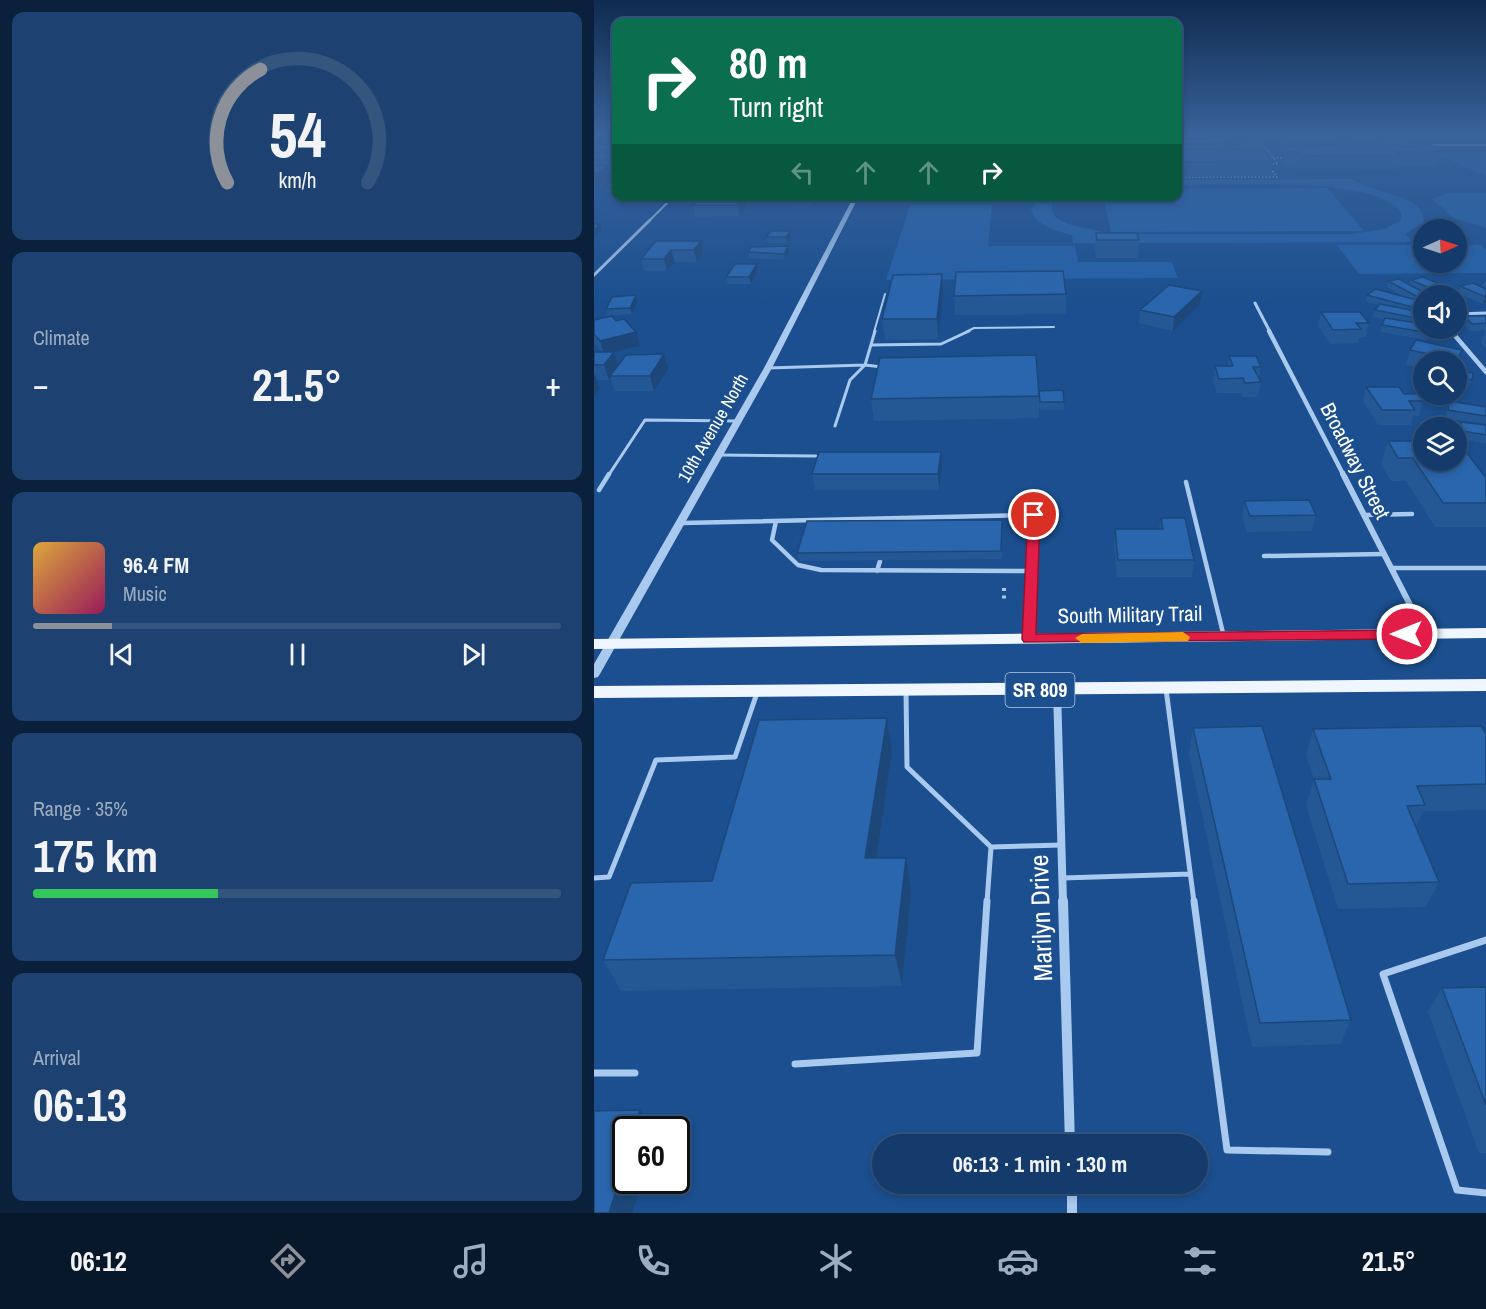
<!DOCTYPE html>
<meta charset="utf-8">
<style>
body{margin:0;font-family:"Archivo Narrow",sans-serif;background:#1d4271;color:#f1f3f6;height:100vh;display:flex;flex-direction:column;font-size:22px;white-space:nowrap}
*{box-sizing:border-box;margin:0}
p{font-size:20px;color:#9dadc1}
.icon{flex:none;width:33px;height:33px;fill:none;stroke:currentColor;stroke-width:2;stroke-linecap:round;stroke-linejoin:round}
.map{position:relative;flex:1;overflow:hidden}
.sheet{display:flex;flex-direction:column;gap:12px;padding:12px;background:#0b203b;width:594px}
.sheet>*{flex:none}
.guide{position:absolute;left:18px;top:18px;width:570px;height:183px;border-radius:12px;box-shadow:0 3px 9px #0003,0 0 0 2px #33557e;background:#0b6e4f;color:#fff;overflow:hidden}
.needle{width:39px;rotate:87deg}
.controls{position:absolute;left:819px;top:219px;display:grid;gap:12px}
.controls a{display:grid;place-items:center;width:54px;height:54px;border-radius:50%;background:#143b6b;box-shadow:0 3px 9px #0003,0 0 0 2px #33557e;font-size:30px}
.speed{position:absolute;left:18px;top:1116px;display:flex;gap:12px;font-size:30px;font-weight:700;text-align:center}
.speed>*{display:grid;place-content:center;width:78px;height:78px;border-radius:50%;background:#143b6b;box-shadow:0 3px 9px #0003,0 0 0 2px #33557e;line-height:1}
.speed .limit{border:3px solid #111;border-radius:9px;background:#fff;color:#111}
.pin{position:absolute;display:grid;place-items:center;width:51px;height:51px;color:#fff;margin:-26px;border:3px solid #fff;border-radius:50%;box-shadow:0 2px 6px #0007}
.me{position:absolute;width:66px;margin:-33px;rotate:270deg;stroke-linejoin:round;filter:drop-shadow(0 0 4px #0008)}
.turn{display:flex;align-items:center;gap:21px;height:126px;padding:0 18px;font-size:27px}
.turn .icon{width:78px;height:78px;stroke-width:2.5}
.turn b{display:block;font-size:42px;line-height:51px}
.lanes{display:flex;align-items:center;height:57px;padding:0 18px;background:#0003;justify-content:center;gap:30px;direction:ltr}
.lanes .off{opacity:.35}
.big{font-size:45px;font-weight:800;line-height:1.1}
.sheet .card{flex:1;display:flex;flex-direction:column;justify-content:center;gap:9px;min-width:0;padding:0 21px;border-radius:12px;background:#1d4271}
.sheet .dial{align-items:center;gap:0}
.dial svg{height:156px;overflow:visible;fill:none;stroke:#33557e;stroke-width:7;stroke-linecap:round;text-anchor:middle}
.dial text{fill:#f1f3f6;stroke:none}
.song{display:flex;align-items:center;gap:18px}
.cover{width:72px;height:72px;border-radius:9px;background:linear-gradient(135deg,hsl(40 70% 55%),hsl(330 70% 35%))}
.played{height:6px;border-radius:3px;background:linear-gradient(90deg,#8c9099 15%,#33557e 15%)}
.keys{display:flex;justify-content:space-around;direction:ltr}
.heat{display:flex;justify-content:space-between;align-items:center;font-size:33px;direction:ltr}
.charge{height:9px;border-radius:4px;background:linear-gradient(90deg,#34c759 35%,#33557e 0)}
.trip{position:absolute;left:278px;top:1134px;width:336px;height:60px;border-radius:30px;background:#143b6b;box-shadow:0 3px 9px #0003,0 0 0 2px #33557e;font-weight:800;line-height:60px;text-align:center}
.dock{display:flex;height:96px;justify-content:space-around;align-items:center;background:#08182b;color:#9dadc1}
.dock .icon{width:42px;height:42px}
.dock .selected{color:#8c9099}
.dock b{font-size:27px;color:#f1f3f6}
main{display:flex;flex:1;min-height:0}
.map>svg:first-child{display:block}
</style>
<main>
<section class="sheet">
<div class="card dial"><svg viewBox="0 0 100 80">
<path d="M14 69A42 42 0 1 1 86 69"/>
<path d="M14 69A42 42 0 0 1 31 11" stroke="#8c9099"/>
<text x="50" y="56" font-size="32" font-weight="700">54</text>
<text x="50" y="72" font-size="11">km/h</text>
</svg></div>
<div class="card"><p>Climate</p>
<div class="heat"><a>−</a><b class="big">21.5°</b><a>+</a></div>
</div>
<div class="card">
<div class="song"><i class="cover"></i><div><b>96.4 FM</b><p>Music</p></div></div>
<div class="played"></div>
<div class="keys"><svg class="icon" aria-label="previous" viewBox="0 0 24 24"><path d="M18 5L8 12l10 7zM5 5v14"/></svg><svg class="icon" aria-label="pause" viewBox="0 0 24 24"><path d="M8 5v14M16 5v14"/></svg><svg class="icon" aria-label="next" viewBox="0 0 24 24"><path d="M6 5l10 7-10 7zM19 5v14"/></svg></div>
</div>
<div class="card"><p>Range · 35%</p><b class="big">175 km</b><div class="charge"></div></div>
<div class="card"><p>Arrival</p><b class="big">06:13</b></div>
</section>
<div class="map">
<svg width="892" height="1213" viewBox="0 0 892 1213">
<rect width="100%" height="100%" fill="#1b4f8f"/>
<!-- green -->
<path fill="#2461a8" d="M839,153H892V176Z
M759,179C772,193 835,194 829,223L811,234L818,242L479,243L478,235C463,231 441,226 437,209L446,197H468L460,201L457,209L461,217L474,224L517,234H758L791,229L807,220V212C781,175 628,185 584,185V180Z
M733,188L770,231L517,232L509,197L584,196V189Z
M855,193H892V228L860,218L838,199Z
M316,205H398L394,246H481L484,262H578L584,278L292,280Z
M743,245H829L830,262H862L863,245H886L892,250V273L765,274Z"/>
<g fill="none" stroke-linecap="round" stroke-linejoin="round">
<!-- path-far1 -->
<path stroke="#a9c9ee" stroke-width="1.5" stroke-dasharray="1.5 2" stroke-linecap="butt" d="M616,135L618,138H644
M584,136H616
M669,137H692
M809,141L820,150
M783,144H811
M669,145L684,164H676
M672,158H692
M584,177H683L676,168"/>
<!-- path -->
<path stroke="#a9c9ee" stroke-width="4" stroke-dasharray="3 4.5" stroke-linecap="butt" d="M410,588V599"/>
<!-- service-far4 -->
<path stroke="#a9c9ee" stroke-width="2" d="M835,145H892
M280,332L291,294
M372,332L380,328L460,327"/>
<!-- service-far3 -->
<path stroke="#a9c9ee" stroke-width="3" d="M277,345L347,344L375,331
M174,368L271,365L281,331
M241,426L256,380L271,365L288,367
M125,455L222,456
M14,476L51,420L144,421"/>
<!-- service-far2 -->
<path stroke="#a9c9ee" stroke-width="4.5" d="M592,482L630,637
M5,490L15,474
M770,515L818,514
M182,521L178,540L204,565L227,570L437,571
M88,523L440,515L435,639
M670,556L790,554
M797,568H892
M283,571L286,561"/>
<!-- service-far1 -->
<path stroke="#a9c9ee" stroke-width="5" d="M572,689L600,902
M312,691L313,767L397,847L468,845
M0,878L15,877L62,760L141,757L163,693
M469,878L596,874
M393,902L397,847"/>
<!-- service -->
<path stroke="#a9c9ee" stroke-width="7" d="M600,901L633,1150L734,1152
M892,940L789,974L863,1190L892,1193
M201,1064L383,1053L393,901
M0,1073H41"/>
<!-- minor-far5 -->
<path stroke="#a9c9ee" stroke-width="2" d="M0,138L5,135
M55,221L80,196"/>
<!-- minor-far4 -->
<path stroke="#a9c9ee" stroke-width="3" d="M0,275L56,220
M661,303L676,332
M862,314L892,313
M855,328L858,332"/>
<!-- minor-far3 -->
<path stroke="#a9c9ee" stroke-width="4.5" d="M675,331L750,476
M857,331L892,372"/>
<!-- minor-far2 -->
<path stroke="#a9c9ee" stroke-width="6" d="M749,474L831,634"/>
<!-- minor-far1 -->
<path stroke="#a9c9ee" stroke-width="8" d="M463,690L469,902"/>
<!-- minor -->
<path stroke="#a9c9ee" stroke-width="10" d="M469,901L476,1144
M478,1184V1213"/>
<!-- tertiary -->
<path fill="#a9c9ee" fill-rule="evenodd" d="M260,196H265L178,368L6,674L4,677L0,678V664L170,368Z"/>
<!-- primary -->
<path fill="#f0f6ff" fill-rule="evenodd" d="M892,628V638L0,649V639Z
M892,679V691L0,698V686Z"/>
</g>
<!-- wall -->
<path fill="#245895" d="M624,135H669L672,138L670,150L679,161L677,176L584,177V138L634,143L633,150H644L642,148V144H641L638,141L639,137H626Z
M689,135H892V141L788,142L787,144L822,148L823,145L847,152L843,166H803L802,170L705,171L701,167H693L688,160L689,152L686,149Z
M22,145V170H14L16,176L7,183L0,184V148Z
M22,182V193H12L11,187Z
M150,196L152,207L145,216L101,217L99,205L106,197Z
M190,196L222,197L218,205H199V201H191Z
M502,233L545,240L544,258H503L501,250Z
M172,237H197L193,243H174Z
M107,241L109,253L103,262H81L73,271H50L47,259Z
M154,252L195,253L191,260L155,258Z
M163,264L164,270L157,284H134L132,277Z
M817,280L864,292L862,297V296H836L833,294V296H830V301L826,302L824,307L820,310L825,319L822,323L836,328L833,340L786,332L790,319L779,317L781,310L785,305L772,302L773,295L808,296L793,287L794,281L815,284Z
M892,282V303L889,304L864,293L866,286L888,287L889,283Z
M608,291L606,304L579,331L545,323L546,310Z
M349,293L344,339L291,340L288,319Z
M472,294V314L361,315L360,296Z
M42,295L43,302L38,314L14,316L12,309Z
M727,312L775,323L772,337H766L764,343L736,344L724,326Z
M870,316H892V349L887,343L891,330L876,331L868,323Z
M0,320L22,321L42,332L46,346L20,352L24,365L74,369L60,391H21L16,377L15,380H3L6,389L0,397V352H8L0,343Z
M816,350H868L862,366V362H830V380L820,378L823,367L812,365Z
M635,356L667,367L665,378L667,382L664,397H649L647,393H623L619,380L621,366H634Z
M862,370L878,380L875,387L862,385Z
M772,387L810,394L829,401L825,416H819L817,425H784L769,402Z
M445,393L470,402V410H446L445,401V418L280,421L277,399Z
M855,401L892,407V424L852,418V409Z
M867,422L892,425V443L865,439V429Z
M794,441L892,478V527H841L812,481H797L787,464Z
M348,468L345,490H221L218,474Z
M650,501L722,515L718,531L653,532L648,517Z
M567,518L600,560L598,577H523L520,546L521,529H565Z
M408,520V559L205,561L203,553Z
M599,728L757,1020L746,1044L658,1047L595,754Z
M719,729L892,734V810L829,811L822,827L845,882L832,907L744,909L712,805L720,779L712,755Z
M298,751L283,858L317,890L308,986L27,991L9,960Z
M892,987V1153H885L834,1012L848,988Z"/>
<!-- shaded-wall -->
<path fill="#1d4779" d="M22,157V170L20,160Z
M13,166L16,176L7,183L0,184V173Z
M150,196L152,207L145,216L143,205Z
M218,196H222L218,205L217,199Z
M6,224L8,230L0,237V230Z
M196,231L197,237L193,243L192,237Z
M107,241L109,253L103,262L100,250Z
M194,246L195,253L191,260L190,254Z
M77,250L81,262L73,271L70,259Z
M163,264L164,270L157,284L155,277Z
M348,274L349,293L344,339L343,319Z
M608,291L606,304L579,331L580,317Z
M864,292L862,297V296H852Z
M833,294V296H830V301L826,302L824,307L816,314L822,296Z
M42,295L43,302L38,314L36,308Z
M891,297H892V303L889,304Z
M827,312L825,319L820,325L822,318Z
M42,332L46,346L20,352L24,366L15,380L10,365V355L6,341Z
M70,354L74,369L60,391L56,376Z
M1,374L6,389L0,397V376Z
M347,452L348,468L345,490L344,474Z
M293,718L298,751L278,891L271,858Z
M312,858L317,890L308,986L301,955Z
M46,1110L60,1130H40Z
M32,1159V1180H48L38,1213H15Z"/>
<!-- building -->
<path fill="#2a66ad" stroke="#1d4779" stroke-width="1.5" d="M644,135H669L672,138H648Z
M689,135H743L750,141H694Z
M755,135H781L788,141H761Z
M584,138H630L634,143L584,144Z
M791,144L827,148L823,145H837L847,152H801L806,155L707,156L703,152H696L690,146Z
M3,145H22V150H0V148Z
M584,150H670L679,161L584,162Z
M0,153H22V157L20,160H0Z
M0,166H13L4,173H0Z
M16,182H22V187H11Z
M150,196L143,205H99L106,197Z
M200,196H218L217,199H198Z
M0,224H6L0,230Z
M177,231H196L192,237H172Z
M502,233H543L545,240H503Z
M62,241H107L100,250H77L70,259H47Z
M194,246L190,254L154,252L157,247Z
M141,264H163L155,277H132Z
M469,271L472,294L360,296L362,272Z
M348,274L343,319H288L299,275Z
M829,277L864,292L852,295L817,280Z
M805,279L833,294L822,296L794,281Z
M879,283L892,289V297L866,286Z
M575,285L608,291L580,317L546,310Z
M782,289L826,301L818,307L773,295Z
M42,295L36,308L12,309L18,297Z
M786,304L827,312L822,318L781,310Z
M727,312H766L775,323H762L767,329L739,330Z
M18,316L22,321L30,319L42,332L6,341L0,334V320Z
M870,316H892V323L878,324Z
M791,318L830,324V328H836L835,333L788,325Z
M822,340L868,350L863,360L816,350Z
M0,352H20L10,365H0Z
M70,354L56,376H16L32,355Z
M442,355L445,396L277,399L286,358Z
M635,356H662L667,367H659L667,382L651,383L649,378L625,379L621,366H639Z
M824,364L830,365V372L822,371Z
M862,370L879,373L878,380L862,377Z
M772,387H805L810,394H824L829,401H815L821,410H788Z
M469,390L470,402H446L445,391Z
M855,401L892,407V416L854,410Z
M867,422L892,425V435L868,431Z
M794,441H830V460H862V441H864L892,478V503H849L819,458H804Z
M225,452H347L344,474H218Z
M715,500L722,515L656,516L650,501Z
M567,518H591L600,560H524L521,529H569Z
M408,520L407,551L203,553L213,521Z
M293,718L271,858H312L301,955L9,960L37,883L118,881L165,720Z
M668,726L757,1020L666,1023L599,728Z
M887,726L892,734V784L823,786L831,805L813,806L845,882L754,884L720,779H737L719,729Z
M892,987V1105L848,988Z
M46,1110L40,1130H32V1159L15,1213H0V1111Z"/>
<!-- sky -->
<linearGradient id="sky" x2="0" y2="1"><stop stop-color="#0f2b4f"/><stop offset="0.44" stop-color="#39639b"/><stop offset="1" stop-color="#39639b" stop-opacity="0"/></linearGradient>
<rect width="892" height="304" fill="url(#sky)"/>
<!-- route -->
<path fill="#e11d48" stroke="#92132f" stroke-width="1.5" d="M440,511L446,515L442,634L813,630L820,634L813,639L430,642L428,639L434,515Z"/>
<!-- slow -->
<path fill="#f59e0b" d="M589,632L596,637L594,641L488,643L481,638L488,634Z"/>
<g text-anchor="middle" stroke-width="6" stroke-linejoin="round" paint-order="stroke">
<!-- far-street labels -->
<g font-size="18" fill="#fff" stroke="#1b4f8f">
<text transform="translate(119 428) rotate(-60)" y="6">10th Avenue North</text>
</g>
<!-- shield labels -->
<rect fill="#1b4f8f" stroke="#bbcadd" stroke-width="1.5" x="411.5" y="673" width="69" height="34" rx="4.5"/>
<g font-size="20" font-weight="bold" fill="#fff">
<text x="446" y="697">SR 809</text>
</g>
<!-- street labels -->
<g font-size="21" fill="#fff" stroke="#1b4f8f">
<text transform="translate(761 461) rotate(63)" y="7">Broadway Street</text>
<text transform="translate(536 615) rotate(-1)" y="7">South Military Trail</text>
</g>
<!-- near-street labels -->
<g font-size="26" fill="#fff" stroke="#1b4f8f">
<text transform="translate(447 918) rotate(-92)" y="9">Marilyn Drive</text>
</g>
</g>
</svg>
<div class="controls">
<a><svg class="needle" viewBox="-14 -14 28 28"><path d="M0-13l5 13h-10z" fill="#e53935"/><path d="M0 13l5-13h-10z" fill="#9dadc1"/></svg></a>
<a><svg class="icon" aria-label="sound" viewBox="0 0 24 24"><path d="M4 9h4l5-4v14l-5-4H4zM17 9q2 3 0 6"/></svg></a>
<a><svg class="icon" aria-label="search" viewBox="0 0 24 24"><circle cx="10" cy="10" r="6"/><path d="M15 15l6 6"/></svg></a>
<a><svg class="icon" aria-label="layers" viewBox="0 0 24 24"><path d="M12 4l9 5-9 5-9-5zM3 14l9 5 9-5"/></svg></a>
</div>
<div class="speed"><div class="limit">60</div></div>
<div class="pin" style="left:440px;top:515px;background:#d93025"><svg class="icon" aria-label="arrive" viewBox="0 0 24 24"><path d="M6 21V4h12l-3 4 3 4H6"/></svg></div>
<svg class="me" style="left:813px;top:634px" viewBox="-20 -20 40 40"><circle r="17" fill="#e11d48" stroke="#fff" stroke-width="3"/><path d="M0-11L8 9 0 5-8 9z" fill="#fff"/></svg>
<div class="trip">06:13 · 1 min · 130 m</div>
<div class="guide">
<div class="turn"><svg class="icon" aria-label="right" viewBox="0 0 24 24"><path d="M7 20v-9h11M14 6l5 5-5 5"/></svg><div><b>80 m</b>Turn right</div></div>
<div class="lanes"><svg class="icon off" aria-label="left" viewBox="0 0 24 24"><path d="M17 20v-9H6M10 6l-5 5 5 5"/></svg><svg class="icon off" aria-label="ahead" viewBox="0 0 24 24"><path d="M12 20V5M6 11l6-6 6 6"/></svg><svg class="icon off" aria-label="ahead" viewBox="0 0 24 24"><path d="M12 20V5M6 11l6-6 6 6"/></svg><svg class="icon" aria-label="right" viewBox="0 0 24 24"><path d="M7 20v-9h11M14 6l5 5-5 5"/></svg></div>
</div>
</div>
</main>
<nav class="dock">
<b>06:12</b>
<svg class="icon selected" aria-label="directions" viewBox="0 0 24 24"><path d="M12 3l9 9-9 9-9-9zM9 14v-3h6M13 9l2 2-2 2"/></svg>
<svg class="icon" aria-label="music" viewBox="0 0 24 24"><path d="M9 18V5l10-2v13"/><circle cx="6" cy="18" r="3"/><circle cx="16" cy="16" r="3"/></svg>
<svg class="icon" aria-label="phone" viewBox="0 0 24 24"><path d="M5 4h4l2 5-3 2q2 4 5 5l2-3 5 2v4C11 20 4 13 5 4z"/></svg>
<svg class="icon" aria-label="climate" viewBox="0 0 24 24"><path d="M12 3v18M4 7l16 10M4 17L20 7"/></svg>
<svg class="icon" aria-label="car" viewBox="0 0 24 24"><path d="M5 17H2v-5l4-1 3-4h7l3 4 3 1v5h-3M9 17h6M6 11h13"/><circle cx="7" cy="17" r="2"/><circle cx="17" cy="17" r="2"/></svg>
<svg class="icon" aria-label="filters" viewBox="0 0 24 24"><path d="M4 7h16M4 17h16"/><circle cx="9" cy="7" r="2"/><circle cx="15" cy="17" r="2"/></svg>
<b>21.5°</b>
</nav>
